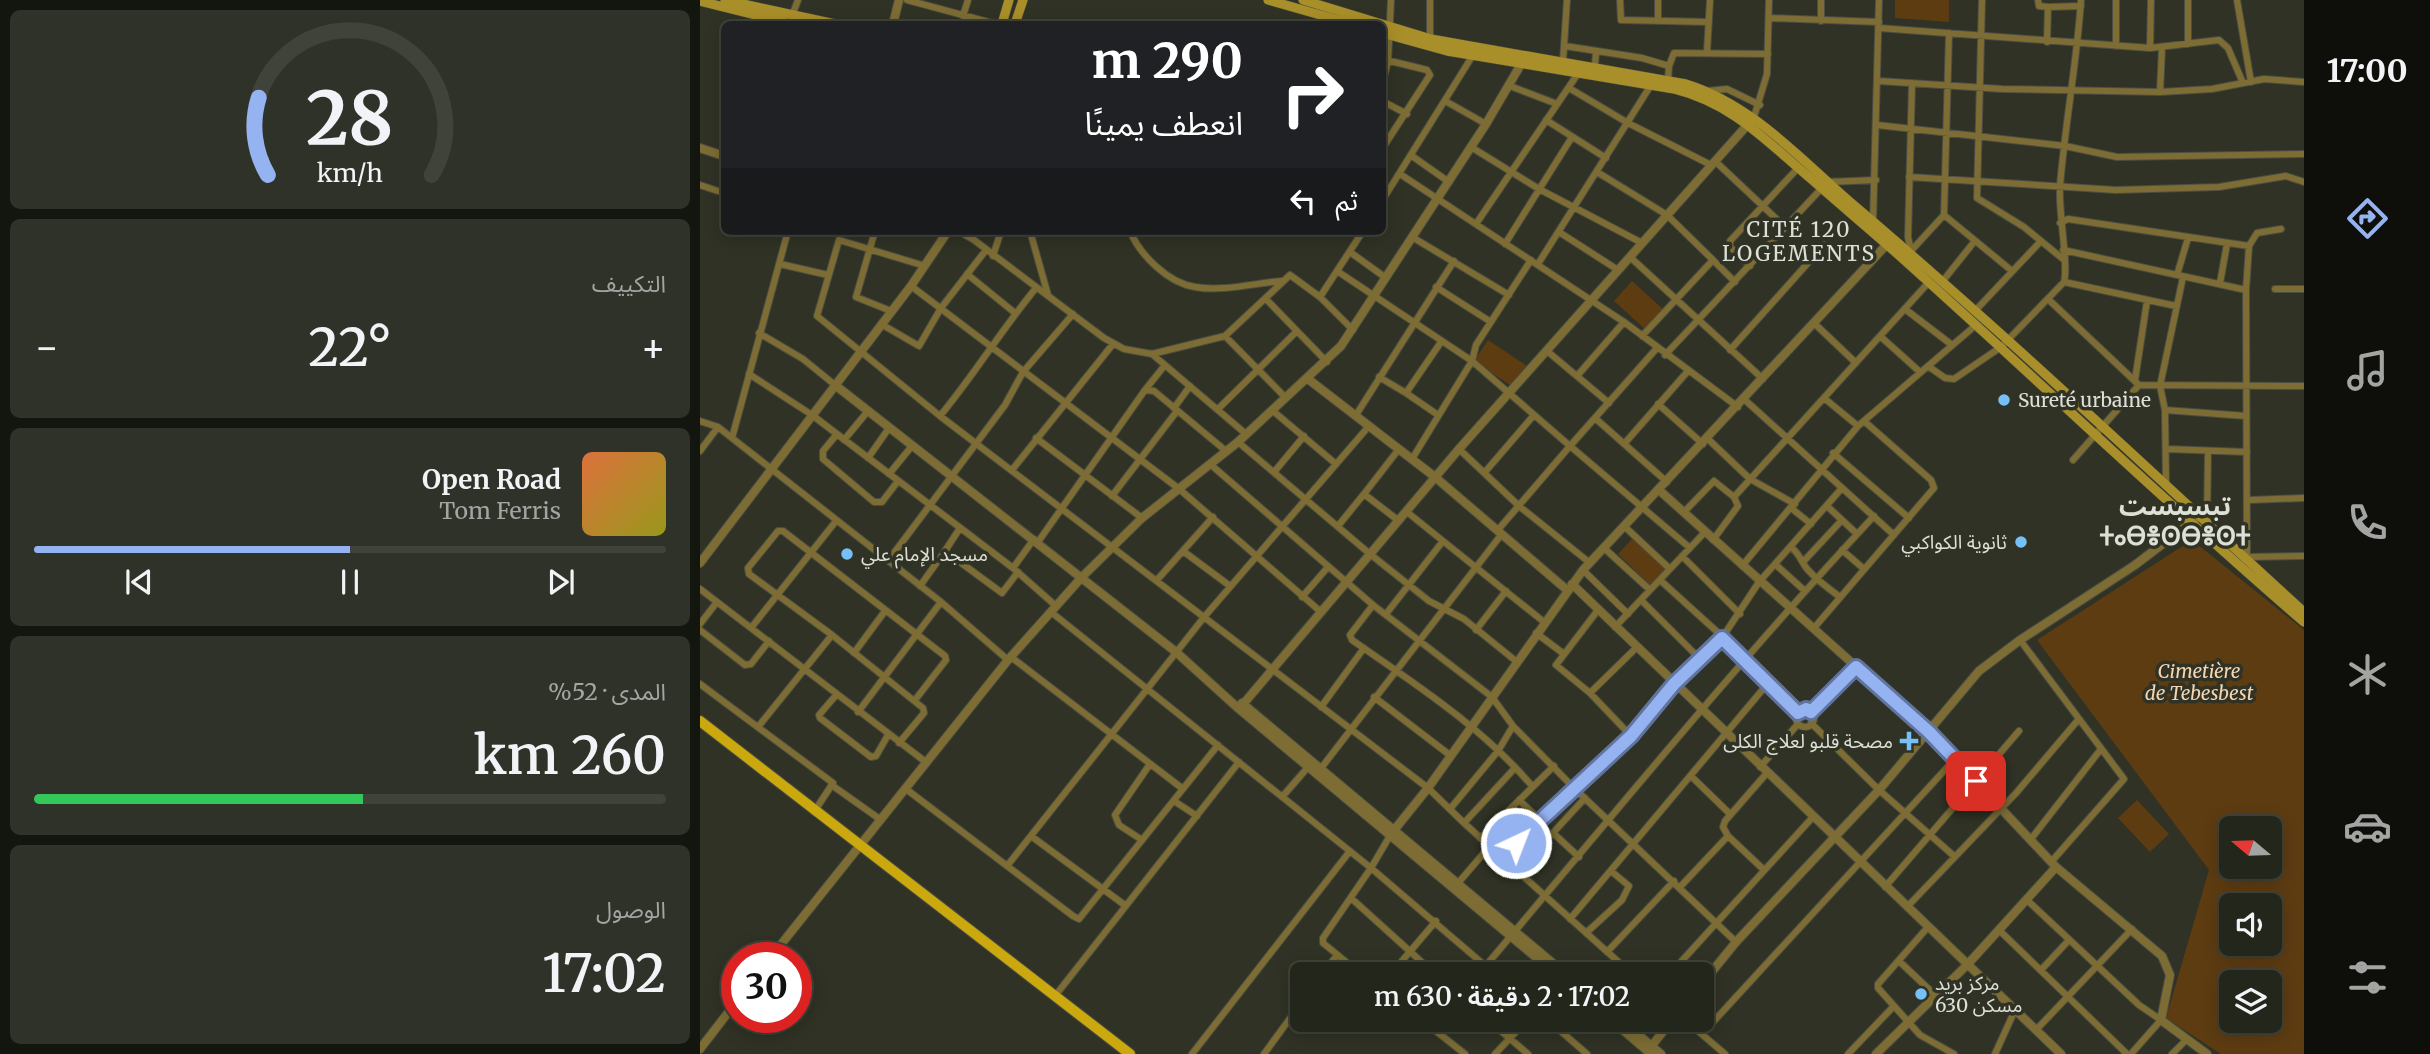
<!DOCTYPE html>
<html lang="ar">
<meta charset="utf-8">
<style>
body{margin:0;font-family:Merriweather,"Noto Sans Arabic","Noto Sans Tifinagh",serif;background:#2f3228;color:#f1f3f6;direction:rtl;height:100vh;display:flex;flex-direction:column;font-size:26px;white-space:nowrap}
*{box-sizing:border-box;margin:0}
p{font-size:23px;color:#a3a5a3}
.icon{flex:none;width:38px;height:38px;fill:none;stroke:currentColor;stroke-width:2;stroke-linecap:round;stroke-linejoin:round}
.map{position:relative;flex:1;overflow:hidden;direction:ltr}
.sheet{display:flex;flex-direction:column;gap:10px;padding:10px;background:#13150f;width:700px}
.sheet>*{flex:none}
.hud{position:absolute;left:21px;top:21px;width:665px;height:214px;border-radius:10px;box-shadow:0 4px 18px #0003,0 0 0 2px #40433a;direction:rtl;background:#202124;color:#fff;overflow:hidden}
.needle{width:46px;rotate:289deg}
.fabs{position:absolute;left:1519px;top:816px;display:grid;gap:14px}
.fabs a{display:grid;place-items:center;width:63px;height:63px;border-radius:10px;background:#23261b;box-shadow:0 4px 18px #0003,0 0 0 2px #40433a;font-size:35px}
.speed{position:absolute;left:21px;top:942px;display:flex;gap:14px;font-size:35px;font-weight:700;text-align:center}
.speed>*{display:grid;place-content:center;width:91px;height:91px;border-radius:50%;background:#23261b;box-shadow:0 4px 18px #0003,0 0 0 2px #40433a;line-height:1}
.speed .limit{border:10px solid #d22;background:#fff;color:#111}
.pin{position:absolute;display:grid;place-items:center;width:60px;height:60px;color:#fff;margin:-30px;border-radius:14px;box-shadow:0 4px 10px #0006}
.me{position:absolute;width:77px;margin:-38px;rotate:43deg;stroke-linejoin:round;filter:drop-shadow(0 0 5px #0008)}
.turn{display:flex;align-items:center;gap:24px;height:147px;padding:0 28px;font-size:32px}
.turn .icon{width:91px;height:91px;stroke-width:2.5}
.turn b{display:block;font-size:49px;line-height:60px}
.then{display:flex;align-items:center;height:66px;padding:0 28px;background:#0003;gap:14px;font-size:26px}
.big{font-size:52px;font-weight:600;line-height:1.1}
.sheet .tile{flex:1;display:flex;flex-direction:column;justify-content:center;gap:10px;min-width:0;padding:0 24px;border-radius:10px;background:#2f3228}
.sheet .dial{align-items:center;gap:0}
.dial svg{height:182px;overflow:visible;fill:none;stroke:#40433a;stroke-width:7;stroke-linecap:round;text-anchor:middle}
.dial text{fill:#f1f3f6;stroke:none}
.song{display:flex;align-items:center;gap:21px}
.cover{width:84px;height:84px;border-radius:10px;background:linear-gradient(135deg,hsl(20 70% 55%),hsl(60 70% 35%))}
.played{height:7px;border-radius:4px;background:linear-gradient(90deg,#95b2f1 50%,#40433a 50%)}
.keys{display:flex;justify-content:space-around;direction:ltr}
.heat{display:flex;justify-content:space-between;align-items:center;font-size:38px;direction:ltr}
.charge{height:10px;border-radius:5px;background:linear-gradient(90deg,#34c759 52%,#40433a 0)}
.trip{position:absolute;left:590px;top:962px;width:424px;height:70px;border-radius:10px;background:#23261b;box-shadow:0 4px 18px #0003,0 0 0 2px #40433a;font-weight:600;line-height:70px;text-align:center;direction:rtl}
main{display:flex;flex:1;min-height:0}
.menu{display:flex;flex-direction:column;width:126px;justify-content:space-around;align-items:center;background:#0e0f0b;color:#a3a5a3}
.menu .icon{width:49px;height:49px}
.menu .selected{color:#95b2f1}
.menu b{font-size:32px;color:#f1f3f6}
.map>svg:first-child{display:block}
</style>
<main>
<nav class="menu">
<b>17:00</b>
<svg class="icon selected" aria-label="directions" viewBox="0 0 24 24"><path d="M12 3l9 9-9 9-9-9zM9 14v-3h6M13 9l2 2-2 2"/></svg>
<svg class="icon" aria-label="music" viewBox="0 0 24 24"><path d="M9 18V5l10-2v13"/><circle cx="6" cy="18" r="3"/><circle cx="16" cy="16" r="3"/></svg>
<svg class="icon" aria-label="phone" viewBox="0 0 24 24"><path d="M5 4h4l2 5-3 2q2 4 5 5l2-3 5 2v4C11 20 4 13 5 4z"/></svg>
<svg class="icon" aria-label="climate" viewBox="0 0 24 24"><path d="M12 3v18M4 7l16 10M4 17L20 7"/></svg>
<svg class="icon" aria-label="car" viewBox="0 0 24 24"><path d="M5 17H2v-5l4-1 3-4h7l3 4 3 1v5h-3M9 17h6M6 11h13"/><circle cx="7" cy="17" r="2"/><circle cx="17" cy="17" r="2"/></svg>
<svg class="icon" aria-label="filters" viewBox="0 0 24 24"><path d="M4 7h16M4 17h16"/><circle cx="9" cy="7" r="2"/><circle cx="15" cy="17" r="2"/></svg>
</nav>
<div class="map">
<svg width="1604" height="1054" viewBox="0 0 1604 1054">
<rect width="100%" height="100%" fill="#2f3224"/>
<!-- green -->
<path fill="#5d3c12" fill-rule="evenodd" d="M1195,0H1249V22L1195,18Z
M932,281L964,310L946,330L914,301Z
M788,340L827,366L813,387L774,361Z
M933,538L966,569L951,586L918,554Z
M1492,540L1604,630V1054H1521L1466,1018L1509,870L1337,640ZM1531,828H1570V866H1531ZM1531,905H1570V943H1531ZM1531,982H1570V1020H1531Z
M1437,800L1469,834L1450,852L1418,818Z"/>
<g fill="none" stroke-linecap="round" stroke-linejoin="round">
<defs>
<path id="minor" d="M207,0L296,24
M730,0V42
M920,0L921,20L1009,22
M1121,0V21
M1282,0L1277,198L1324,227L1363,259
M1338,0L1339,6L1348,7
M1488,0V44
M1537,0L1551,82
M92,16L98,0
M263,16L268,0
M1069,18L1179,22
M958,19V0
M1179,28L1450,48L1519,40L1528,48L1543,83
M1347,42L1348,7L1381,6
M865,46L942,58L969,66L968,79
M1416,46V0
M1450,48L1451,0
M1007,52L1010,0
M682,59L727,70L730,75L682,149
M863,61L867,0
M895,66L896,51
M969,66L974,53L1068,54
M1179,81L1302,89L1460,92L1512,89L1564,79L1604,82
M682,86L688,61L691,0
M810,86L857,104
M869,88L928,123L1011,165
M1007,91L1027,89L1060,105
M1460,92L1462,48
M682,101L707,114
M747,102L786,124
M1054,117L1067,74L1069,0
M846,120L906,158
M1177,125L1365,146L1417,157L1604,154
M771,147L839,189L942,243
M712,156L749,182
M1015,161L1085,227
M897,172L967,215L1013,260
M700,174L924,322L1038,407
M1209,177L1416,190L1519,187L1586,176L1604,182
M1127,182L1176,180
M0,185L24,193
M682,201L773,55
M1244,215L1312,271
M1173,222L1179,0
M1360,223L1368,219L1549,246
M776,224L879,72
M175,231L156,297L191,311
M258,231L274,240L404,338L424,349L452,354L525,336L590,275L620,297L653,330
M330,231L348,295
M430,231C440,255 468,283 495,287C522,292 555,283 582,281
M859,232L918,270
M712,237L809,295
M805,244L872,137
M1363,250L1546,290
M1211,251L1208,237L1212,83
M650,252L686,278
M1209,253L1244,215L1249,33
M293,256L301,231
M930,257L1063,379
M80,264L128,275
M838,264L951,85
M225,266L139,240L117,316L240,416L728,788L764,823L814,769
M1050,266L1030,247V241L1098,168
M637,271L772,361L870,446L797,531
M267,274L315,313
M1477,275L1488,238
M1242,282L1274,242
M1364,282L1476,306
M1520,283L1527,244
M211,286L478,488L621,612
M736,287L791,322
M1575,289H1604
M620,297L663,231
M566,299L627,362
M1348,299L1439,385L1604,386
M1205,309L1252,345
M1274,312L1341,241
M181,324L219,346L241,308L286,250
M1115,324L1156,363
M59,333L103,359L135,385
M525,336L586,398
M942,336L1013,260L1035,282
M1180,336L1220,372
M957,348L870,446L990,548
M1030,350L1124,245
M847,351L909,403
M452,354L546,434
M965,355L1121,189
M1228,366L1245,378L1254,379L1301,347L1364,282C1369,264 1358,212 1360,186C1365,124 1377,62 1381,0
M49,374L112,415L313,568L356,606
M877,376L924,322
M679,377L706,393
M1435,380L1447,301
M445,390L465,365
M1124,398L1158,426
M1045,400L1194,535
M958,404L1003,444
M474,408L490,386
M518,409L597,331
M1465,410L1546,416
M573,411L636,464
M656,415L754,261
M738,415L706,393L741,342
M240,416C274,375 302,329 336,288
M895,418L967,482
M0,421L18,427L32,438L241,602L308,660
M137,434L123,451V459L174,502H182L198,481
M32,438L88,231
M336,438L442,518
M1008,439L1050,479L1095,504
M144,440L168,411
M538,442L670,554L729,601L764,619L817,662
M924,444L988,371
M759,449L819,506L890,563
M1467,449L1547,452
M0,451L18,427
M1133,453L1209,518
M168,458L189,428
M712,459L772,361L776,345L831,260
M1373,460L1439,385
M510,464L673,605L792,697L813,726L874,788L1036,942
M312,470L413,344
M575,471L604,436
M785,472L834,415
M189,474L212,446
M1466,485L1465,410L1460,386L1483,277
M664,494L699,449
M412,496L477,411
M1549,500L1604,498
M1127,506L1157,534
M1091,508L1111,524
M984,512L1014,481L1034,497
M1507,523L1508,451
M638,526L664,494L699,521
M924,526L970,569
M1013,540L1038,506L1034,497L1229,282
M743,541L844,622
M338,542L445,390L454,391L526,451
M1091,547C1100,554 1101,562 1108,570C1118,581 1129,589 1140,597
M904,548L950,590
M1142,550L1164,569
M245,551L260,528
M483,551L530,586
M982,556L1040,614
M1547,557L1604,556
M1547,560L1546,290L1549,246L1557,233L1581,229
M188,561L305,405L323,372L373,314
M1103,562L1142,520
M1075,564L1105,591
M1042,566L1158,426L1276,325
M313,568L334,539
M883,570L928,614
M457,580L513,517
M960,580L1046,658L1098,713
M220,586L245,551L302,593L318,572
M0,589L227,763
M602,597L628,567
M941,600L1000,659
M673,605L650,635L652,640C715,684 782,727 832,786
M898,610L856,665L890,693L931,736
M351,612L671,868L691,834
M686,614L743,541L707,512
M0,624L17,602
M915,627L1005,532
M51,628L136,521
M1114,628L1234,488L1231,480L1164,421
M0,630L45,665L51,664L69,641
M776,630L806,591
M836,633L864,654
M1320,640L1424,779L1352,861
M154,653L185,611
M311,657L483,789
M0,684L133,783L114,812
M890,693L937,647
M137,694L119,715L120,718L171,757L176,756L188,735
M674,697L751,756
M621,707L664,648
M1096 718a9 9 0 1 1 18 0a9 9 0 1 1-18 0Z
M158,712L241,602
M1111,712L1156,667
M1111,723L1179,790L1254,856
M58,727L132,635
M199,743L224,713L223,708L132,635L49,574L48,568L78,531H83L245,656L246,660L215,700
M622,767L801,535
M1060,767L1098,724
M992,777L1030,814
M133,786L181,820
M206,789L373,916L379,919L518,745
M582,797L609,766
M819,800L839,819
M474,801L497,816
M750,809L798,751L813,726
M764,823L933,975
M853,833L879,857
M331,836L426,906
M1028,836L1023,827L1025,821L1066,774
M780,838L797,824
M1331,839L1401,749
M442,840L419,825L415,815L450,764
M816,843L797,822L854,766
M801,859L839,819L931,736L974,684L1022,638L1059,582L1142,488
M307,866L505,616L669,426
M817,872L885,798
M759,882L789,847
M980,887L1028,836L1063,869
M1185,887L1319,731
M651,898L736,975
M1327,900L1439,1005L1461,1020L1431,1054
M1207,907L1317,792L1378,720
M870,919L1069,682
M1228,927L1178,984V988L1220,1035L1254,1054
M1299,930L1427,1054
M886,933L922,900L929,886L911,871
M907,952L974,881
M1199,961L1236,996
M1341,970L1369,940
M622,975L637,955
M662,975L623,943V938L671,868L796,975
M690,975L736,921
M778,975C909,820 1036,664 1174,516
M969,975L1112,818
M355,996L539,762
M722,1020L765,1054
M788,1020L828,1054
M848,1020L887,1054
M985,1020L1025,1054
M733,1029L740,1020
M1336,1030L1432,929
M1002,1034L1254,760
M492,1054L650,851
M564,1054L602,1002
M795,1054L827,1020
M1148,1054L1193,1007
M1295,1054L1315,1010
M1472,1054L1486,1040"/>
<path id="tertiary" d="M193,24L199,0
M0,148L24,156
M608,379L735,477L867,590
M135,385L476,652L539,709L857,975
M959,490L1229,732L1356,867L1462,956L1470,975L1461,1020L1507,1054
M0,563L211,286L248,231
M872,584L1361,1054
M542,703L867,975
M539,709L759,449L1050,122
M691,834L728,788L883,570L1191,240
M71,957L308,660L382,577L442,518L538,442L641,346L786,124L824,59
M1001,985L1036,942L1179,790L1279,671L1320,640L1435,565L1498,517
M911,1020L951,1054
M921,1020L961,1054
M950,1048L972,1020
M0,1049L37,1001
M1176,1054L1267,965L1356,867"/>
<path id="secondary" d="M25,0L135,24
M568,0L652,24
M603,0L731,39L986,84C1054,105 1103,162 1156,207C1309,337 1456,477 1604,612
M0,1L91,24
M302,24L309,0
M315,24L323,0
M682,33L747,51L974,89C1033,104 1065,140 1110,178C1138,203 1166,226 1194,251C1332,374 1464,502 1604,622"/>
<path id="primary" d="M0,721L430,1054"/>
</defs>
<!-- minor casing -->
<use href="#minor" stroke="#4b4e41" stroke-width="8"/>
<!-- tertiary casing -->
<use href="#tertiary" stroke="#4b4e41" stroke-width="10"/>
<!-- secondary casing -->
<use href="#secondary" stroke="#4b4e41" stroke-width="10"/>
<!-- primary casing -->
<use href="#primary" stroke="#4b4e41" stroke-width="12"/>
<!-- minor -->
<use href="#minor" stroke="#7d6d34" stroke-width="6"/>
<!-- tertiary -->
<use href="#tertiary" stroke="#7d6d34" stroke-width="8"/>
<!-- secondary -->
<use href="#secondary" stroke="#a98f29" stroke-width="9"/>
<!-- primary -->
<use href="#primary" stroke="#caa80e" stroke-width="10"/>
</g>
<g fill="none" stroke-linecap="round" stroke-linejoin="round">
<defs>
<path id="route" d="M816,843L931,736L974,684L1022,638L1098,713L1106,709L1111,712L1156,667L1229,732L1276,781"/>
</defs>
<!-- route casing -->
<use href="#route" stroke="#61749d" stroke-width="18"/>
<!-- route -->
<use href="#route" stroke="#95b2f1" stroke-width="12"/>
</g>
<!-- markers -->
<g fill="#76c0f7" stroke="#2f3224" stroke-width="2.5">
<circle cx="1304" cy="400" r="7"/>
<circle cx="1321" cy="542" r="7"/>
<circle cx="147" cy="554" r="7"/>
<path d="M1205.5 730.5h7v7h7v7h-7v7h-7v-7h-7v-7h7z"/>
<circle cx="1221" cy="994" r="7"/>
</g>
<g text-anchor="middle" stroke-width="7" stroke-linejoin="round" paint-order="stroke">
<!-- poi labels -->
<g font-size="19" fill="#dde0d7" stroke="#2f3224" text-anchor="start">
<text x="1318" y="407">Sureté urbaine</text>
<text x="1307" y="549" text-anchor="end">ثانوية الكواكبي</text>
<text x="161" y="561">مسجد الإمام علي</text>
<text x="1193" y="748" text-anchor="end">مصحة قلبو لعلاج الكلى</text>
<text x="1235" y="990">مركز بريد<tspan x="1235" dy="22">630 مسكن</tspan></text>
</g>
<!-- park labels -->
<g font-size="19" font-style="italic" fill="#f5d5b2" stroke="#2f3224">
<text x="1499" y="678">Cimetière<tspan x="1499" dy="22">de Tebesbest</tspan></text>
</g>
<!-- neighbourhood labels -->
<g font-size="21" letter-spacing="2" fill="#dde0d7" stroke="#2f3224">
<text x="1099" y="237">CITÉ 120<tspan x="1099" dy="24">LOGEMENTS</tspan></text>
</g>
<!-- district labels -->
<g font-size="26" font-weight="bold" fill="#dde0d7" stroke="#2f3224">
<text x="1475" y="515">تبسبست<tspan x="1475" dy="30">ⵜⴰⴱⴻⵙⴱⴻⵙⵜ</tspan></text>
</g>
</g>
</svg>
<div class="fabs">
<a><svg class="needle" viewBox="-14 -14 28 28"><path d="M0-13l5 13h-10z" fill="#e53935"/><path d="M0 13l5-13h-10z" fill="#a3a5a3"/></svg></a>
<a><svg class="icon" aria-label="sound" viewBox="0 0 24 24"><path d="M4 9h4l5-4v14l-5-4H4zM17 9q2 3 0 6"/></svg></a>
<a><svg class="icon" aria-label="layers" viewBox="0 0 24 24"><path d="M12 4l9 5-9 5-9-5zM3 14l9 5 9-5"/></svg></a>
</div>
<div class="speed"><div class="limit">30</div></div>
<div class="pin" style="left:1276px;top:781px;background:#d93025"><svg class="icon" aria-label="arrive" viewBox="0 0 24 24"><path d="M6 21V4h12l-3 4 3 4H6"/></svg></div>
<svg class="me" style="left:816px;top:843px" viewBox="-20 -20 40 40"><circle r="17" fill="#95b2f1" stroke="#fff" stroke-width="3"/><path d="M0-11L8 9 0 5-8 9z" fill="#fff"/></svg>
<div class="trip">17:02 · 2 دقيقة · 630 m</div>
<div class="hud">
<div class="turn"><svg class="icon" aria-label="right" viewBox="0 0 24 24"><path d="M7 20v-9h11M14 6l5 5-5 5"/></svg><div><b>290 m</b>انعطف يمينًا</div></div>
<div class="then">ثم<svg class="icon" aria-label="left" viewBox="0 0 24 24"><path d="M17 20v-9H6M10 6l-5 5 5 5"/></svg></div>
</div>
</div>
<section class="sheet">
<div class="tile dial"><svg viewBox="0 0 100 80">
<path d="M14 69A42 42 0 1 1 86 69"/>
<path d="M14 69A42 42 0 0 1 10 35" stroke="#95b2f1"/>
<text x="50" y="56" font-size="32" font-weight="700">28</text>
<text x="50" y="72" font-size="11">km/h</text>
</svg></div>
<div class="tile"><p>التكييف</p>
<div class="heat"><a>−</a><b class="big">22°</b><a>+</a></div>
</div>
<div class="tile">
<div class="song"><i class="cover"></i><div><b>Open Road</b><p>Tom Ferris</p></div></div>
<div class="played"></div>
<div class="keys"><svg class="icon" aria-label="previous" viewBox="0 0 24 24"><path d="M18 5L8 12l10 7zM5 5v14"/></svg><svg class="icon" aria-label="pause" viewBox="0 0 24 24"><path d="M8 5v14M16 5v14"/></svg><svg class="icon" aria-label="next" viewBox="0 0 24 24"><path d="M6 5l10 7-10 7zM19 5v14"/></svg></div>
</div>
<div class="tile"><p>المدى · 52%</p><b class="big">260 km</b><div class="charge"></div></div>
<div class="tile"><p>الوصول</p><b class="big">17:02</b></div>
</section>
</main>
